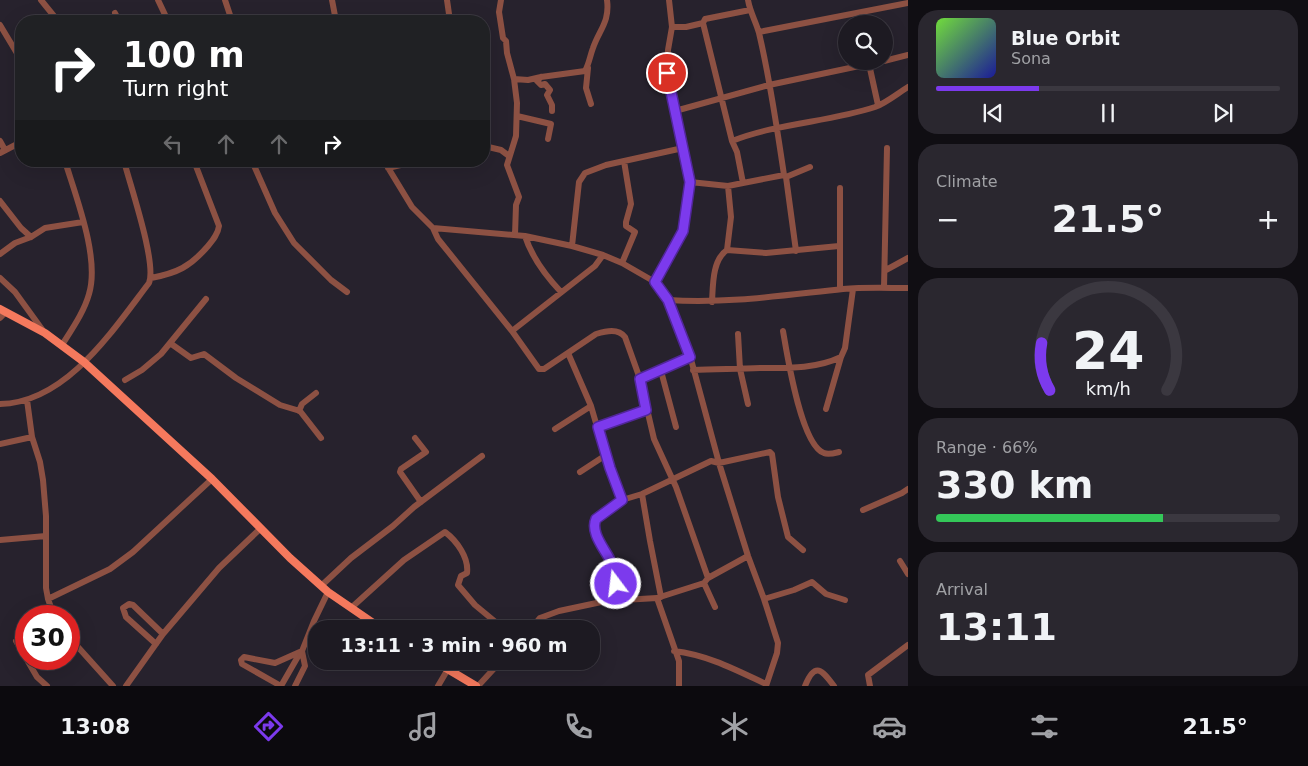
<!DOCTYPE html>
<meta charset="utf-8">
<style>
body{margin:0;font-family:"DejaVu Sans",sans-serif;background:#2a272f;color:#f1f3f6;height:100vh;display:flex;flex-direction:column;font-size:19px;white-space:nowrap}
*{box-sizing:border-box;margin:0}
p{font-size:16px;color:#a0a1a5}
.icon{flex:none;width:28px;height:28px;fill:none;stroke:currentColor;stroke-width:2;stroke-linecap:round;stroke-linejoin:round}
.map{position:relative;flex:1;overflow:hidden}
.details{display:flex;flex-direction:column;gap:10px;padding:10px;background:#100e13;width:400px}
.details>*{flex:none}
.banner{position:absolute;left:15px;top:15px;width:475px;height:152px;border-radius:20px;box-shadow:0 5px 20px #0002,0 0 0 1px #3b3840;background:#202124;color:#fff;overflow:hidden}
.controls{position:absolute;left:838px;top:15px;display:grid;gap:10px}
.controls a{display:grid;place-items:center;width:55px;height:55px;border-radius:50%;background:#1d1a22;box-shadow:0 5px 20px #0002,0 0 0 1px #3b3840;font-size:25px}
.speed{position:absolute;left:15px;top:605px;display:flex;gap:10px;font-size:25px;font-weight:700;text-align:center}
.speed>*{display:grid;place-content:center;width:65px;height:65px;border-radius:50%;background:#1d1a22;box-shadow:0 5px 20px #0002,0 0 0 1px #3b3840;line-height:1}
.speed .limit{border:8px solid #d22;background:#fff;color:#111}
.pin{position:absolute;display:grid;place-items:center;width:42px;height:42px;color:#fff;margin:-21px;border:2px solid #fff;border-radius:50%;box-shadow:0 1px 5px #0007}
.me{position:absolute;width:55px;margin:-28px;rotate:345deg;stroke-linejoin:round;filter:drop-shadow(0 0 4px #0008)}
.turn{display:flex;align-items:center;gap:18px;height:105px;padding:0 25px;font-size:22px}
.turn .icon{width:65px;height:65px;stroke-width:2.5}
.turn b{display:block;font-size:35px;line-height:42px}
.lanes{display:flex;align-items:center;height:48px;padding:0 25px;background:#0003;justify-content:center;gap:25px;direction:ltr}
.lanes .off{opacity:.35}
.big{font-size:38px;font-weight:700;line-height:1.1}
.details .widget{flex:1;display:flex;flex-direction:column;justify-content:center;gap:8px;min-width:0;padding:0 18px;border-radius:20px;background:#2a272f}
.details .dial{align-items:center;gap:0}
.dial svg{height:130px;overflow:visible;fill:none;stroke:#3b3840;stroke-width:7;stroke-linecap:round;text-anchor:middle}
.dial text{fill:#f1f3f6;stroke:none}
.song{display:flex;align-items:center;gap:15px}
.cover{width:60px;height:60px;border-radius:8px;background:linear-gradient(135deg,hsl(100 70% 55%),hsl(240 70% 35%))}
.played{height:5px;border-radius:2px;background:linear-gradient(90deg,#7c3aed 30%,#3b3840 30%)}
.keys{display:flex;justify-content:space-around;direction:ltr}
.heat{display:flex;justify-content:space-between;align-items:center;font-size:28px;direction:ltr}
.charge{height:8px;border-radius:4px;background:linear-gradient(90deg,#34c759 66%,#3b3840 0)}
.trip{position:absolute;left:308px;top:620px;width:292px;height:50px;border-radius:20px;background:#1d1a22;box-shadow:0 5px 20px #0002,0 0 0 1px #3b3840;font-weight:700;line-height:50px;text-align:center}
.tab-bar{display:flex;height:80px;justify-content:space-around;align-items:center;background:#0c0a0e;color:#a0a1a5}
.tab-bar .icon{width:35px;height:35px}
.tab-bar .active{color:#7c3aed}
.tab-bar b{font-size:22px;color:#f1f3f6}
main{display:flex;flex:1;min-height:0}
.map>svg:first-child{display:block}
</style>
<main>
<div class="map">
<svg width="908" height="686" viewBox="0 0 908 686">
<rect width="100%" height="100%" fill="#27222d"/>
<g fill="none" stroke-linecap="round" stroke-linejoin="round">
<!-- minor -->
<path stroke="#8d5143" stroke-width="6" d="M41,0L58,21
M158,0L168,21
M225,0L232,21
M332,0L336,21
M447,0L450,21
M501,0L499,12L503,38L506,41L507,53L514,79L517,103L516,136L507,165L519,197L516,205L515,235
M748,0C750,12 756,22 759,33C770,79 777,128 784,175
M750,10L705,19L703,23L732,141L737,152L743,183L784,175L786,177L810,167
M115,13L119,21
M0,25L21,60
M672,27H686L703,23
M759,32L908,3
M884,61L908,55
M869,64L878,105
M588,68L586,88L591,104
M541,77L537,81L541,85L545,84L550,90L547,95L552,105V111
M514,79L528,80L541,77L585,71C589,64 590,56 593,48C599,30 610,22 607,0
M675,111L769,85L883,61
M517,116L551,124L548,139
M0,141L5,150
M732,141C778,123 829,122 875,107C886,103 898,93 908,87
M484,146L501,150L509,156
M0,153L21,142
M252,161L275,213L294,243L331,280L347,292
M384,161L412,207L433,228L525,236L572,246L603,255L622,263L655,282L668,300L692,363L719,463L748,556L764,599L778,643L777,653L766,686
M388,168L417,161
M786,177L796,251
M690,182L728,186L743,183
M840,188V289
M0,201L21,228L31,237
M433,228L438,239L512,331L539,369H544L596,334C606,331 618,328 625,337L640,379L654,439L676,487L708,578
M525,236C532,258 545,275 561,292
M572,246L579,182L585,173L606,165L683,148
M727,250L766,253L839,246
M0,254L15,243L31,237L45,228L83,222
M622,263L635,232L626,226V222L631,204L624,161
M886,270L908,258
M0,278L15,292L44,332
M151,278C177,273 190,267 208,246C213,240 218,234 219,226L194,161
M655,282L683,231L690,182L667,73L668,50L672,27L669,0
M884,288L887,148
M668,300C727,304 785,295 843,289C864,287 887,288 908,288
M712,302C713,286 712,260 727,250L731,217L728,186
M0,318L6,312
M512,331L595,266L603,255
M783,331C787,354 801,445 824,453C828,455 835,453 839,452
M738,334L740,369L748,404
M170,343L191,358L204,354L236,378L280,405L300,411L321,438
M62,345C72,329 84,312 89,294C100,258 76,197 65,161
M568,353L591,406L609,468L622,500L642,494L711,461L719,463L770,452L772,454L778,497L788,537L803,550
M693,370C715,369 738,369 760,368C787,368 816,369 841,357
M661,371L676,427
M640,379L690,357
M125,380L142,370L161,354L206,299
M27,400L32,437L40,462L43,480L46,516V588L48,599L54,616
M0,404C66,403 113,330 149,283C157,263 130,185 124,161
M826,409L841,357L845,348L853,289
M299,411L302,404L316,393
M598,427L646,410
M555,429L591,406
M415,438L426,452L401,469L400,472L421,502
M0,444L32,437
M580,472L606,455
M642,494L650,541L661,597
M863,510L902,493L908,489
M0,540L46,536
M900,561L908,574
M704,583L715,607
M321,586L351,558L393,526L414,507L482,456
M657,598L679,661V686
M48,599L110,569L133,552L212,479
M619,599C617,587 615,575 611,563C606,550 589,533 596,519L622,500
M764,599L794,590L812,582L826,594L845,600
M351,608L404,560L445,532C457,541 469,558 467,573L461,576L458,585L475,605L504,629
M531,629L540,618L559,611L606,601L657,598L704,583L708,578L748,556
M69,637L113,686
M16,641L37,677L47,686
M156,644L126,617L123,608L129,604L133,605L163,634
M674,651C708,655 736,670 766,684
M391,664L393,661
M126,686L163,634L219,568L261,528
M281,686L242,664L241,660L244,657L275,663L302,651
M281,686L300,653
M295,686L305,666L302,651L314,621L328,592
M438,686L448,669
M478,686L501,661
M805,686C815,661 822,670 834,686
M870,686L868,675L908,645"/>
<!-- major -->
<path stroke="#f5795d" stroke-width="8" d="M0,309L45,333L84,362L212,479L290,558L328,592L382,629
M434,661L476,686"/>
</g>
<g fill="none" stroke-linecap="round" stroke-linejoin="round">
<defs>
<path id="route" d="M616,584C614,576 613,567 610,560C604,548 590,532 596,519L622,500L610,468L598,427L646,410L640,379L690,357L668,300L655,282L683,231L690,182L667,73"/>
</defs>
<!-- route casing -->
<use href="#route" stroke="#51269a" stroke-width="12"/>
<!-- route -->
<use href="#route" stroke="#7c3aed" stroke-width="9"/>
</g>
</svg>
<div class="controls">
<a><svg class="icon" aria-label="search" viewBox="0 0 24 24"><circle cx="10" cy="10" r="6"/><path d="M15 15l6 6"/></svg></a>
</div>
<div class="speed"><div class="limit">30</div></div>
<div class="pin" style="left:667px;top:73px;background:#d93025"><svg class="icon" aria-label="arrive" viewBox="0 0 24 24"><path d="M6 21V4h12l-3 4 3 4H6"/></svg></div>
<svg class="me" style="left:616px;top:584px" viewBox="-20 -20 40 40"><circle r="17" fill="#7c3aed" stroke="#fff" stroke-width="3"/><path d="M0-11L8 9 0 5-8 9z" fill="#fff"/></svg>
<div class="trip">13:11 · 3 min · 960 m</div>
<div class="banner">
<div class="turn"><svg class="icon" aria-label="right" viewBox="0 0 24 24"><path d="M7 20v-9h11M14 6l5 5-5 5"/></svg><div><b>100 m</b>Turn right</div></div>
<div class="lanes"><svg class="icon off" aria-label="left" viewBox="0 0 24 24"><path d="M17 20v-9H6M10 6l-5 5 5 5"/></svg><svg class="icon off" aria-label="ahead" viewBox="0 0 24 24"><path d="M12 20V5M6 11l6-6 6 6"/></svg><svg class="icon off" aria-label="ahead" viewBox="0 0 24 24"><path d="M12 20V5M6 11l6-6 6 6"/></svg><svg class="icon" aria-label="right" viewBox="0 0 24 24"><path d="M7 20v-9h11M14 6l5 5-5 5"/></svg></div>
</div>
</div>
<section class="details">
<div class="widget">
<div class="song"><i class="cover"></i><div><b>Blue Orbit</b><p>Sona</p></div></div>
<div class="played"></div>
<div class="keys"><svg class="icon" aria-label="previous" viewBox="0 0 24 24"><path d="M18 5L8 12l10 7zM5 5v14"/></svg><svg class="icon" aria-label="pause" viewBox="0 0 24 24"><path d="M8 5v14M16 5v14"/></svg><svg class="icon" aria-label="next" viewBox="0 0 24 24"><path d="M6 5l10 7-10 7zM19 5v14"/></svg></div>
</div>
<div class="widget"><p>Climate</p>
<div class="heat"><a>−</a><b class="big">21.5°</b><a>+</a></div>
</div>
<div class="widget dial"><svg viewBox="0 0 100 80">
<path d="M14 69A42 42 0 1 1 86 69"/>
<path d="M14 69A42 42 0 0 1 9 40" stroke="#7c3aed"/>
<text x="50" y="56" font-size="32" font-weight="700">24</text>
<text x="50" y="72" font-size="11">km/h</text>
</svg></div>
<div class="widget"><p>Range · 66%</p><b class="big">330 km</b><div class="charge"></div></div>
<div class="widget"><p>Arrival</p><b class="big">13:11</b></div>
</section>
</main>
<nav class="tab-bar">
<b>13:08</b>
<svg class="icon active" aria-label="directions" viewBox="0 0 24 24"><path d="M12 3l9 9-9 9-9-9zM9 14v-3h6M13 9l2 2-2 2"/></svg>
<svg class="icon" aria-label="music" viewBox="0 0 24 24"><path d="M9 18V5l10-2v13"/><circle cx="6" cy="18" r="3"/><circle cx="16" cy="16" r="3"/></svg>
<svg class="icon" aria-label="phone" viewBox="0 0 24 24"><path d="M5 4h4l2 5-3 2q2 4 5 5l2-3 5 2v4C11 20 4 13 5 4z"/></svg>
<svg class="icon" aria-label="climate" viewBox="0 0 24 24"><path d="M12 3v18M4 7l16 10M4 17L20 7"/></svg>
<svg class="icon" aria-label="car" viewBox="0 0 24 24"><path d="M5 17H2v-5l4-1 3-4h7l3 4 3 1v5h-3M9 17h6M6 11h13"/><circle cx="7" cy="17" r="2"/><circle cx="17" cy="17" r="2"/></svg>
<svg class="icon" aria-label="filters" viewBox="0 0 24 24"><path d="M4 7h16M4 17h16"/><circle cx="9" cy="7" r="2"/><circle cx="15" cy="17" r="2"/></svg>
<b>21.5°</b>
</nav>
